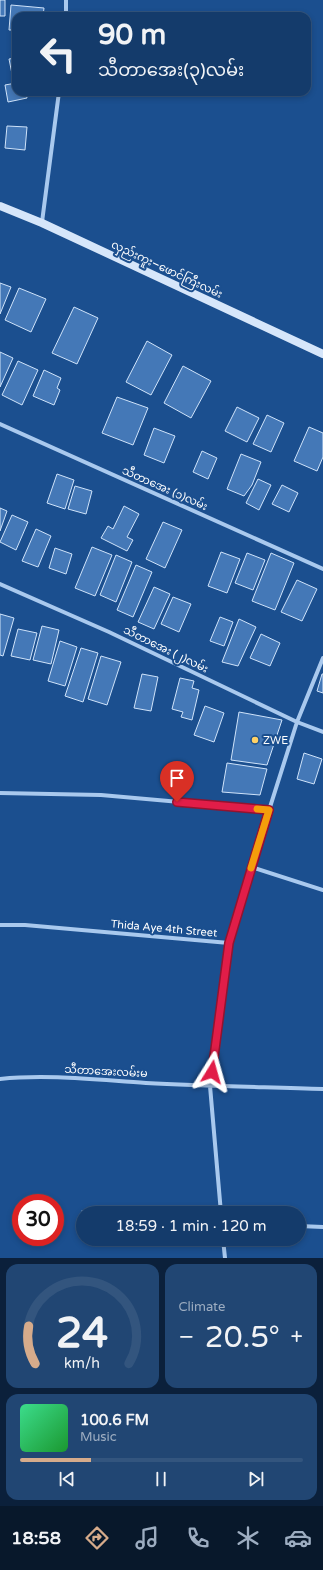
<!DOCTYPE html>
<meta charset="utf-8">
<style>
body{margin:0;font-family:"Varela Round","Noto Sans Myanmar",sans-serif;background:#214673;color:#f1f3f6;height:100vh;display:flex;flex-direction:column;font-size:15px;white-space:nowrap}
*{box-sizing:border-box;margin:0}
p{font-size:13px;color:#9dadc1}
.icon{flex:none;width:22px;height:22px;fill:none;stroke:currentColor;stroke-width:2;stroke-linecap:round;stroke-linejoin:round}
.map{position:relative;height:1258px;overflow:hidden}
.sheet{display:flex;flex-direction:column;gap:6px;padding:6px;background:#0b203b;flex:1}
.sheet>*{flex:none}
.banner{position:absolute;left:12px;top:12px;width:299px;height:84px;border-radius:12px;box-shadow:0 2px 6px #0003,0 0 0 1px #33557e;background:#143b6b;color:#f1f3f6;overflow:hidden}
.speed{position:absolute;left:12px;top:1194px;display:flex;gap:8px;font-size:20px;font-weight:700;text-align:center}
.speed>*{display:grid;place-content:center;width:52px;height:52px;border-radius:50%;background:#143b6b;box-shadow:0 2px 6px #0003,0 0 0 1px #33557e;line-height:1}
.speed .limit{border:6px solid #d22;background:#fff;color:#111}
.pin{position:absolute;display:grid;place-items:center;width:34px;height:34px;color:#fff;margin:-41px -17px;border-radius:50% 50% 50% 0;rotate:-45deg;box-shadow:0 0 4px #0007}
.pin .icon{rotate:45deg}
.me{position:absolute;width:44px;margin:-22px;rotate:8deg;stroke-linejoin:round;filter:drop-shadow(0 0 3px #0008)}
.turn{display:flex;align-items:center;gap:14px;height:84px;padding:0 20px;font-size:18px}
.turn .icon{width:52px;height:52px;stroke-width:2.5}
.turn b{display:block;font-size:28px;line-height:34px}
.big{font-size:30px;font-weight:600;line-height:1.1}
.sheet .tile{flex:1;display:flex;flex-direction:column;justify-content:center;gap:6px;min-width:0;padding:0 14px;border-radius:12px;background:#214673}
.sheet .dial{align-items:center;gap:0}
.dial svg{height:104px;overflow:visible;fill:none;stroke:#33557e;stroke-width:7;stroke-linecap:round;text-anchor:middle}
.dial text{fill:#f1f3f6;stroke:none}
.song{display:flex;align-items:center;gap:12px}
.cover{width:48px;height:48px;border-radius:6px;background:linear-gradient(135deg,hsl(150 70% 55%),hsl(130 70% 35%))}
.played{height:4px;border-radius:2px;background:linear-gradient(90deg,#d6ab8b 25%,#33557e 25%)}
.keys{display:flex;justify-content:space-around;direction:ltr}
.heat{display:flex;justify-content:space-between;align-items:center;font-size:22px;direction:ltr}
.sheet .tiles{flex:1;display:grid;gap:6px;grid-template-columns:1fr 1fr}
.tile:last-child{grid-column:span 2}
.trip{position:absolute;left:76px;top:1206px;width:230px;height:40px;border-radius:20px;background:#143b6b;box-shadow:0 2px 6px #0003,0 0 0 1px #33557e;font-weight:600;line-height:40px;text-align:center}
.dock{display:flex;height:64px;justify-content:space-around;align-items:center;background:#08182b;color:#9dadc1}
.dock .icon{width:28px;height:28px}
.dock .active{color:#d6ab8b}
.dock b{font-size:18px;color:#f1f3f6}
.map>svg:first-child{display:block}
</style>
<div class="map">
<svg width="323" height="1258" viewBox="0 0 323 1258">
<rect width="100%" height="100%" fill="#1b4f8f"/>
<!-- building -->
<path fill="#4478b7" stroke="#cfe3fa" d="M0,0H5V16H0Z
M11,5L44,8L43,16H16V30H9Z
M16,58V78L13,79L9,59Z
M16,83V92H26L27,98L8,102L5,85Z
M7,126L27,127L25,150L5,148Z
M0,283L11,287L0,314Z
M19,288L46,299L31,332L5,320Z
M74,307L98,318L77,364L52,353Z
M147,341L172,355L151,395L126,382Z
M0,352L13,358L0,387Z
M18,361L38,370L22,405L2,395Z
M183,366L211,381L191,418L164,403Z
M44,370L61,378L57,388L60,390L54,405L33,396Z
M117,397L148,408L133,445L102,433Z
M237,407L259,418L247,442L225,431Z
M267,415L284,423L271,452L253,444Z
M309,427L323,433V457L317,471L294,461Z
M154,428L175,436L164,463L144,455Z
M202,451L217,458L208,479L193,472Z
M241,454L261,462L252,485L244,496L227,489Z
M57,474L74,480L65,509L47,503Z
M258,479L271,485L259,510L246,503Z
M282,485L298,493L289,512L272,504Z
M75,486L92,491L86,514L68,509Z
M124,506L139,514L127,537L133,540L127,551L101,538L108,526L113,529Z
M0,508L7,511L0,531Z
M12,515L28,522L16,550L0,542Z
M163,522L182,530L165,568L146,559Z
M36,529L51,536L38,567L22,561Z
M92,547L112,555L95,596L75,588Z
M55,548L72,554L66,574L49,568Z
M221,552L240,559L227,593L208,586Z
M247,553L265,560L253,590L235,583Z
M271,553L294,563L275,610L252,601Z
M116,555L132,562L116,602L100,595Z
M136,565L152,572L133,617L117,610Z
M297,580L317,589L302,621L281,612Z
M154,587L170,594L154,629L138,622Z
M173,597L191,604L179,632L161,624Z
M0,614L14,618L3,656L0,655Z
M220,617L233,622L224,646L210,641Z
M239,619L256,627L238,666L222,662Z
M42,626L59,630L51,664L33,660Z
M18,629L37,633L30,660L11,656Z
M261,634L280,643L270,666L250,658Z
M60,641L77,647L65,686L48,681Z
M81,648L98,653L83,702L65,696Z
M101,656L121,662L107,705L88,699Z
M142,674L158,677L151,711L134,708Z
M322,674H323V693L317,691Z
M180,678L194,681L192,688L199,690L192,720L181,717L183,712L172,709Z
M205,706L224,713L214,742L194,735Z
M239,712L282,720L267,765L231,760Z
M304,753L322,759L314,784L297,779Z
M227,763L267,769L260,795L222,792Z"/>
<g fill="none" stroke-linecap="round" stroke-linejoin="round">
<!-- street -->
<path stroke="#a9c9ee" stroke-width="4" d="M66,16V0
M42,222L59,92
M0,424L323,569
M0,584L109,632L297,722L323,732
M0,793L101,795L269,810
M251,867L323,890
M0,925H25L229,943
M0,1079C48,1074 98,1080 146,1083C205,1086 264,1087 323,1089
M83,1212L95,1213
M221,1213L210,1086L229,943L251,867L297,722L323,658
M299,1226L323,1227
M223,1239L225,1258"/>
<!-- secondary -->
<path stroke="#d6e6fa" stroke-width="8" d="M0,206L42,223L323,354"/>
</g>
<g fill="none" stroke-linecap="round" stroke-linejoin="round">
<defs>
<path id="route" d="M177,802L269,810L229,943L212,1072"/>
</defs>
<!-- route casing -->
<use href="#route" stroke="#92132f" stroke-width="10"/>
<!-- route -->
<use href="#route" stroke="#e11d48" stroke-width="7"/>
<!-- slow -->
<path stroke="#f59e0b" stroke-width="7" d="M251,868L269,810L257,809"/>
</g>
<!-- markers -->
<circle fill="#ffd166" stroke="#1b4f8f" stroke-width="1.5" cx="255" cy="740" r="4"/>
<g text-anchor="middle" stroke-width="4" stroke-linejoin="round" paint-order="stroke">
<!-- street labels -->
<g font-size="11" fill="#fff" stroke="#1b4f8f">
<text transform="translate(167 269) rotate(25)" y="4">လှည်းကူး−ဖောင်ကြီးလမ်း</text>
<text transform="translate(165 488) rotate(24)" y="4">သီတာအေး (၁)လမ်း</text>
<text transform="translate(166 649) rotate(26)" y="4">သီတာအေး (၂)လမ်း</text>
<text transform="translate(164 928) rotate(5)" y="4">Thida Aye 4th Street</text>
<text transform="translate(106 1071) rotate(3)" y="4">သီတာအေးလမ်းမ</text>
</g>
<!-- poi labels -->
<g font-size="11" fill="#fff" stroke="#1b4f8f" text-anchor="start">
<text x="263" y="744">ZWE</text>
</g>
</g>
</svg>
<div class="speed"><div class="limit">30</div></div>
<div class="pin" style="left:177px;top:802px;background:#d93025"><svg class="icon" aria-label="arrive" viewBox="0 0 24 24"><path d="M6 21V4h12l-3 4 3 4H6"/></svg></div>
<svg class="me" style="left:212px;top:1072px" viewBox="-20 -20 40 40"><path d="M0-17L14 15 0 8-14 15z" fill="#e11d48" stroke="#fff" stroke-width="4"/></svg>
<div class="trip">18:59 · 1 min · 120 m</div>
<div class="banner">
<div class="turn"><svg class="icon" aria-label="left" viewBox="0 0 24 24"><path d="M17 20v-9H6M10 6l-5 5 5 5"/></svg><div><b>90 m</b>သီတာအေး(၃)လမ်း</div></div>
</div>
</div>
<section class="sheet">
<div class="tiles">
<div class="tile dial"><svg viewBox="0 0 100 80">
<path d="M14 69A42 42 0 1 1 86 69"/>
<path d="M14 69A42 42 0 0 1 9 40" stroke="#d6ab8b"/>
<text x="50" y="56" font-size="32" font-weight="700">24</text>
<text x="50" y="72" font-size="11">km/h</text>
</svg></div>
<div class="tile"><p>Climate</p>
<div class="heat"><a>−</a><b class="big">20.5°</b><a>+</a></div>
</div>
<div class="tile">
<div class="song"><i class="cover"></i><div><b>100.6 FM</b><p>Music</p></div></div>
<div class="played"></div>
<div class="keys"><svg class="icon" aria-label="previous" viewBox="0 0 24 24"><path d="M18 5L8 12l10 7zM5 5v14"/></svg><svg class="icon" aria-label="pause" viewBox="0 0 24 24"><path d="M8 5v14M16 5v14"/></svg><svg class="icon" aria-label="next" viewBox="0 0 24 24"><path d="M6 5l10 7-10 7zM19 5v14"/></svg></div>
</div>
</div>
</section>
<nav class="dock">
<b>18:58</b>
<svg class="icon active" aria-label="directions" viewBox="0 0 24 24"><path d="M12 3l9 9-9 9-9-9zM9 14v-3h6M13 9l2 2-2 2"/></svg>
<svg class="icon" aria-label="music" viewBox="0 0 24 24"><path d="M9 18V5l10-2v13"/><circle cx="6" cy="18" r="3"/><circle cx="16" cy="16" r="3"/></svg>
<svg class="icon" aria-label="phone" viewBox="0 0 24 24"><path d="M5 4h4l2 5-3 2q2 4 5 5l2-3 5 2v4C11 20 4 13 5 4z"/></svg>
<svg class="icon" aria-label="climate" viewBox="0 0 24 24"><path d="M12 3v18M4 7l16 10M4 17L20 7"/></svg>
<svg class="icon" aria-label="car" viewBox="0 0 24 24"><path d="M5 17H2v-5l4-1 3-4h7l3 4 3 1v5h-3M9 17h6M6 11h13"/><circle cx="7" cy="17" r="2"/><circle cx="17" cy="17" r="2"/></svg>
</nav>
